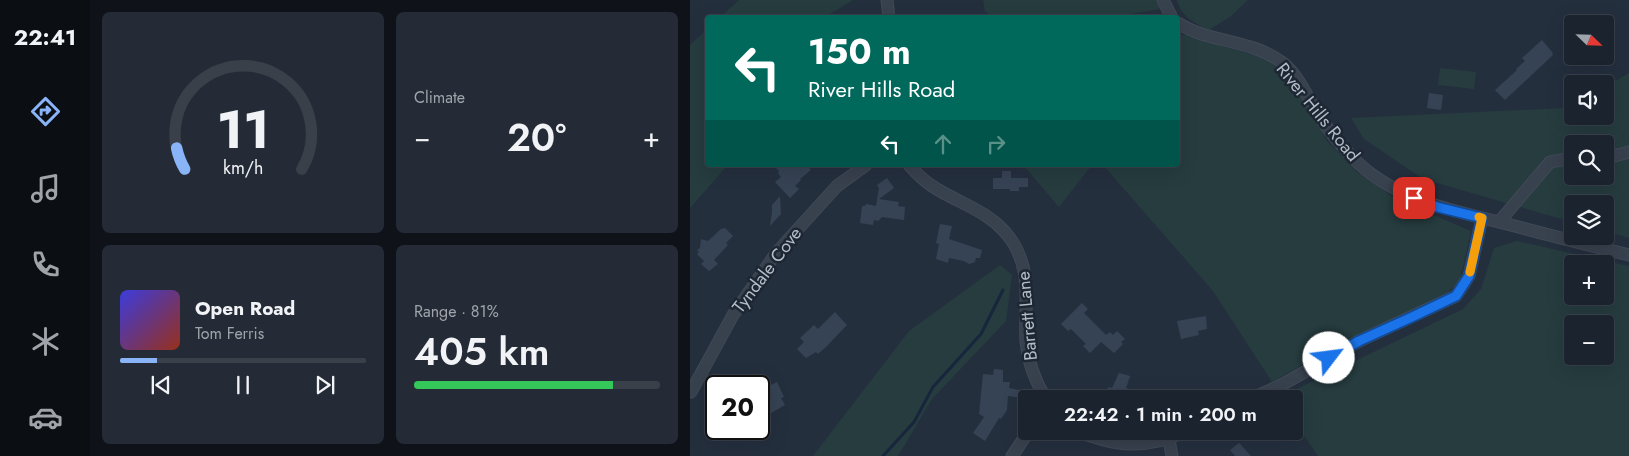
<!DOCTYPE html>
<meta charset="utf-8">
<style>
body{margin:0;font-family:Jost,sans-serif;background:#242b36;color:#f1f3f6;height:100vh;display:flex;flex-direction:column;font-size:19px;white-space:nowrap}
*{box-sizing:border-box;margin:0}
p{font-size:16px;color:#a0a4aa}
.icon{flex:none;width:28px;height:28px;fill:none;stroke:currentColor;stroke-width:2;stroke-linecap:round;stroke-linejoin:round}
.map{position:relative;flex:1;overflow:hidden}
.sheet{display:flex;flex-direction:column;gap:12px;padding:12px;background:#0f1319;width:600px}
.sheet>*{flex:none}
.top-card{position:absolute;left:15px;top:15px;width:475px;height:152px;border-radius:5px;box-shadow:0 5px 20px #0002,0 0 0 1px #39404a;background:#00695c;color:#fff;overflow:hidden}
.needle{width:32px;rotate:113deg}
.controls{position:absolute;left:874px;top:15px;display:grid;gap:10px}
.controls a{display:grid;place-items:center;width:50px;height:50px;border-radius:5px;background:#1b232e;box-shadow:0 5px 20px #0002,0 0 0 1px #39404a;font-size:25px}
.speed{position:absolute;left:15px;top:375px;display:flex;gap:10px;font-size:25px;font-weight:700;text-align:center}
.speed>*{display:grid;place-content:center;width:65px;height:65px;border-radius:50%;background:#1b232e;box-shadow:0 5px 20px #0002,0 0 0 1px #39404a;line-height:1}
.speed .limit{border:2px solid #111;border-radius:8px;background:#fff;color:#111}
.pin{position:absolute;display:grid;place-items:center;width:42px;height:42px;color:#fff;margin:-21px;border-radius:10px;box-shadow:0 2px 8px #0006}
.me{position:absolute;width:55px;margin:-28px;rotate:60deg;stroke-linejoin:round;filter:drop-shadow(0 0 4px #0008)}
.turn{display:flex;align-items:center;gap:18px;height:105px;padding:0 20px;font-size:22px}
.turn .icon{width:65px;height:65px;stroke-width:2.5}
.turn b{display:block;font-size:35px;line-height:42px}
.lanes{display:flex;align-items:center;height:48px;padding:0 20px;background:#0003;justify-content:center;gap:25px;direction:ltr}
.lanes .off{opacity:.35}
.big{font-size:38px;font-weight:600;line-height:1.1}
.sheet .card{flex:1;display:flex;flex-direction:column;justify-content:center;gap:8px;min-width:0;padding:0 18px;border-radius:8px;background:#242b36}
.sheet .dial{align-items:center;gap:0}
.dial svg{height:130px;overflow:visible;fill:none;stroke:#39404a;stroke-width:7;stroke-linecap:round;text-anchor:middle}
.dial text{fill:#f1f3f6;stroke:none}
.song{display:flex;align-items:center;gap:15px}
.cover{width:60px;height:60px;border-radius:8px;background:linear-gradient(135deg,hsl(240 70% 55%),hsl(10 70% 35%))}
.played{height:5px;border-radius:2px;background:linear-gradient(90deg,#8ab4f8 15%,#39404a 15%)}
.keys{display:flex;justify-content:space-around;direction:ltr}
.heat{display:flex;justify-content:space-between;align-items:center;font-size:28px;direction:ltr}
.charge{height:8px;border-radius:4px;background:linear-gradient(90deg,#34c759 81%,#39404a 0)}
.sheet .tiles{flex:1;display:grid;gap:12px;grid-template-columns:repeat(2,1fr)}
.trip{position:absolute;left:328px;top:390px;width:285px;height:50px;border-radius:5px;background:#1b232e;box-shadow:0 5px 20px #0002,0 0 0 1px #39404a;font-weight:600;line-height:50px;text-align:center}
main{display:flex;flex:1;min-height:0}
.tabs{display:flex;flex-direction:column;width:90px;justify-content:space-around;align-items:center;background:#0b0e12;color:#a0a4aa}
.tabs .icon{width:35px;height:35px}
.tabs .active{color:#8ab4f8}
.tabs b{font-size:22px;color:#f1f3f6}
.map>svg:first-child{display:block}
</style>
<main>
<nav class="tabs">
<b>22:41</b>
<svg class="icon active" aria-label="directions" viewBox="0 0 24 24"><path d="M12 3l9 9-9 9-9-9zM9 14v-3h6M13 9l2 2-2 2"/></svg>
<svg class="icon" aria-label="music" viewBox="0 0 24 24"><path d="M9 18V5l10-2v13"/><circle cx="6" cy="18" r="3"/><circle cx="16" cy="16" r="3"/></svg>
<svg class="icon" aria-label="phone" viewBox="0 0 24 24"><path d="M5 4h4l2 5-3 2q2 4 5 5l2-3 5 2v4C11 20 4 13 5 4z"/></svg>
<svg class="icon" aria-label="climate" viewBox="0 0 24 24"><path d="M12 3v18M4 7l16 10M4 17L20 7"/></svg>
<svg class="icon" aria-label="car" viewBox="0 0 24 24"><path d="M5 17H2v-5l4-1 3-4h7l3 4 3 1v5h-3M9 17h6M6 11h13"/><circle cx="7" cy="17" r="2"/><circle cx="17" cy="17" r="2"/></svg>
</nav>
<section class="sheet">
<div class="tiles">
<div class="card dial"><svg viewBox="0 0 100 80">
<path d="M14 69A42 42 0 1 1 86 69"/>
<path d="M14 69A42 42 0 0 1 9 56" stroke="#8ab4f8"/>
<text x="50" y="56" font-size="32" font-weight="700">11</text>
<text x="50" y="72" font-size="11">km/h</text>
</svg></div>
<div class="card"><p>Climate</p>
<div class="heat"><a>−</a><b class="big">20°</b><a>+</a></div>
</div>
<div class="card">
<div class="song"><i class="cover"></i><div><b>Open Road</b><p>Tom Ferris</p></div></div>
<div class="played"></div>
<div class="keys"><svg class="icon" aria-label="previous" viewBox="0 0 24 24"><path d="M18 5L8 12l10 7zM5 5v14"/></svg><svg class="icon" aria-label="pause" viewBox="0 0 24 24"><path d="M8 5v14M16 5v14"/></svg><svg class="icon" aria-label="next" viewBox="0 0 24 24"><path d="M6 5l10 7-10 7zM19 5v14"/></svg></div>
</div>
<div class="card"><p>Range · 81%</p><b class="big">405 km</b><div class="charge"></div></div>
</div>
</section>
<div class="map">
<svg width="939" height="456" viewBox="0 0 939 456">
<rect width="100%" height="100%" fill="#242f3e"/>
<!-- green -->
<path fill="#263c3f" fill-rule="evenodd" d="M49,0H163L135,17H30Z
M293,0H467L470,9L421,17H303L295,11Z
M487,0H558L541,16L519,30C504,23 491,17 487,0Z
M17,29L18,165H38L0,208V45Z
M488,35H498L517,43L547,50L578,60L593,72L613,98L637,141L667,172L706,199L781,231L770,281L754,296L642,348L582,382L523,291L413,165H488Z
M750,68L786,72L784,89L748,85Z
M939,73V238L915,231V204H882V222L733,179L674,139L661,118L876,108L882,105V116H915V87ZM882,144H915V176H882Z
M333,165H402L369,207Z
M827,241L939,266V456H628L604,421V399L588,398L773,309L791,289L804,248ZM882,264H915V296H882ZM882,324H915V356H882Z
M310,265L322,275L316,321L242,399L208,456H123L219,331Z"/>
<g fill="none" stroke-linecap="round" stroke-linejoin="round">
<!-- stream -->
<path stroke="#17263c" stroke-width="3" d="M193,456L224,422L243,387L291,334L313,290"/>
</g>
<!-- building -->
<path fill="#364354" d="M852,40L863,53L862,54L863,55L815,100L805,90L827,70L826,69L835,61L832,58Z
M739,93L753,95L751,110L737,108Z
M83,165H117L121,170L110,179L111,180L105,186L109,189L100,198L85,182L91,177L88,173L89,171Z
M312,171H321V178H338V187H329V191H320V189H303V178H312Z
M197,178L204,188L189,199L209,202L208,206L215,207L214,220L192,217L188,221L184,220L183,225L170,223L172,206H175L176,204L186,206L189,188L187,185Z
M90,196L91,214L80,226L82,212V205Z
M250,224L262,226L259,239L292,250L290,258H286L285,262L279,264L274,261L259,258L258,263L246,259L249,244L246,243Z
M35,228L43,236L36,243L38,245L24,260L28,264L19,271L11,264L14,261L7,254L9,252L7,250L10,248L11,239L18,241L31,229Z
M392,303L398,309L394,313L416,335L420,332L423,335L427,331L435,339L431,342L433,344L424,353L411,342L400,353L393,346L396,344L381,329L378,331L371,324Z
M145,312L157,325L137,346L128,354L126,352L116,358L107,349L114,342L110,338L124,325L128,329Z
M516,316L517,329L508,331L509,335L491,339L487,321Z
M304,369L313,370V382H320L319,388L335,391L334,398L318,396L317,410L311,419L309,418L295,441L283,433L294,417L289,414L293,374L303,375Z
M429,373L440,376L436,388L446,391L444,399H415L418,387L422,388Z
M87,382L94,397L91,398L95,405L69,420V396L76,392L75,391L78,390L77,387Z
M549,443L551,445L561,456H545L540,450Z"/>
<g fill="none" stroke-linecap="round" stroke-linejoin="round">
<defs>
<path id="minor" d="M197,0L199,18
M473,0L482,18
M488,23C519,43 559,39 590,61C608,73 616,95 627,113C639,132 653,148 668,163C709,201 765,211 817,224C858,235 898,245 939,255
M915,156H924L939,152
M219,165C226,173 233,180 242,186C271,205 302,211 322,241C343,273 334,307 336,341C338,363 345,381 356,399
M809,222L860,162L882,158
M1,392L43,315L87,252L147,186L176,165
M561,399L595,383L669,341L766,296L779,276L792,218
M389,431C394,435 401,436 407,438C438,448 468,445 496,431
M479,440L482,456
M322,456L339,431"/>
</defs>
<!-- minor casing -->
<use href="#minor" stroke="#414a57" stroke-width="13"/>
<!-- minor -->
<use href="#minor" stroke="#38414e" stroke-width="11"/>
</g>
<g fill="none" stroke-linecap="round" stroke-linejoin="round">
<defs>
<path id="route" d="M639,358L669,341L722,317L766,296L779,276L792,218L747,207L724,198"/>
</defs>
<!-- route casing -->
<use href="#route" stroke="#114b97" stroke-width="12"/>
<!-- route -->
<use href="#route" stroke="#1a73e8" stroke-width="9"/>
<!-- slow -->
<path stroke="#f59e0b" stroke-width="9" d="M780,272L792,218L789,217"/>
</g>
<g text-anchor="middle" stroke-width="5" stroke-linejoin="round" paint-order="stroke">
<!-- street labels -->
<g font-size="18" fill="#b4bcc9" stroke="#1d2633">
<text transform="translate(628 112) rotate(51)" y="6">River Hills Road</text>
<text transform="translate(77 270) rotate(-53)" y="6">Tyndale Cove</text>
<text transform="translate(337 316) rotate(-95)" y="6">Barrett Lane</text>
</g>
</g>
</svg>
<div class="controls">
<a><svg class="needle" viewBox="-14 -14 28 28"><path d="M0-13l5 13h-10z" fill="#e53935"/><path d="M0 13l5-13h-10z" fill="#a0a4aa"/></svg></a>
<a><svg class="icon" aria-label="sound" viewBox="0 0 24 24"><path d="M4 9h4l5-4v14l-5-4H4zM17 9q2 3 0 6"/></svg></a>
<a><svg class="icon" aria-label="search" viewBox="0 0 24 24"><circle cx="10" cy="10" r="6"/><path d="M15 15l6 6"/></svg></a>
<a><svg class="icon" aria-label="layers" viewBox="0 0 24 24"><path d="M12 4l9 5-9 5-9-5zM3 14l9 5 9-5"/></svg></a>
<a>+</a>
<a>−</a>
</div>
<div class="speed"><div class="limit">20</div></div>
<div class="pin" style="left:724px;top:198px;background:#d93025"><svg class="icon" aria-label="arrive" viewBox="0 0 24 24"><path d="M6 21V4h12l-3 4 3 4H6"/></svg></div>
<svg class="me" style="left:639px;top:358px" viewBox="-20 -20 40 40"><circle r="19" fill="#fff"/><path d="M0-13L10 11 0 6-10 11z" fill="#1a73e8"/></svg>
<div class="trip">22:42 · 1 min · 200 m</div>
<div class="top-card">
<div class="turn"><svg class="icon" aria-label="left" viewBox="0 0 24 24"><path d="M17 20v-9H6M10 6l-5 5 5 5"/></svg><div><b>150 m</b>River Hills Road</div></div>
<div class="lanes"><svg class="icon" aria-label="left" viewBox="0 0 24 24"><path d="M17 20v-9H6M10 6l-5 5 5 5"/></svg><svg class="icon off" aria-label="ahead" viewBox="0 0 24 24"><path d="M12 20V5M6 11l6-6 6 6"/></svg><svg class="icon off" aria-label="right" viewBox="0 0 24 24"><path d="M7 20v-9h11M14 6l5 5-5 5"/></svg></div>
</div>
</div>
</main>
